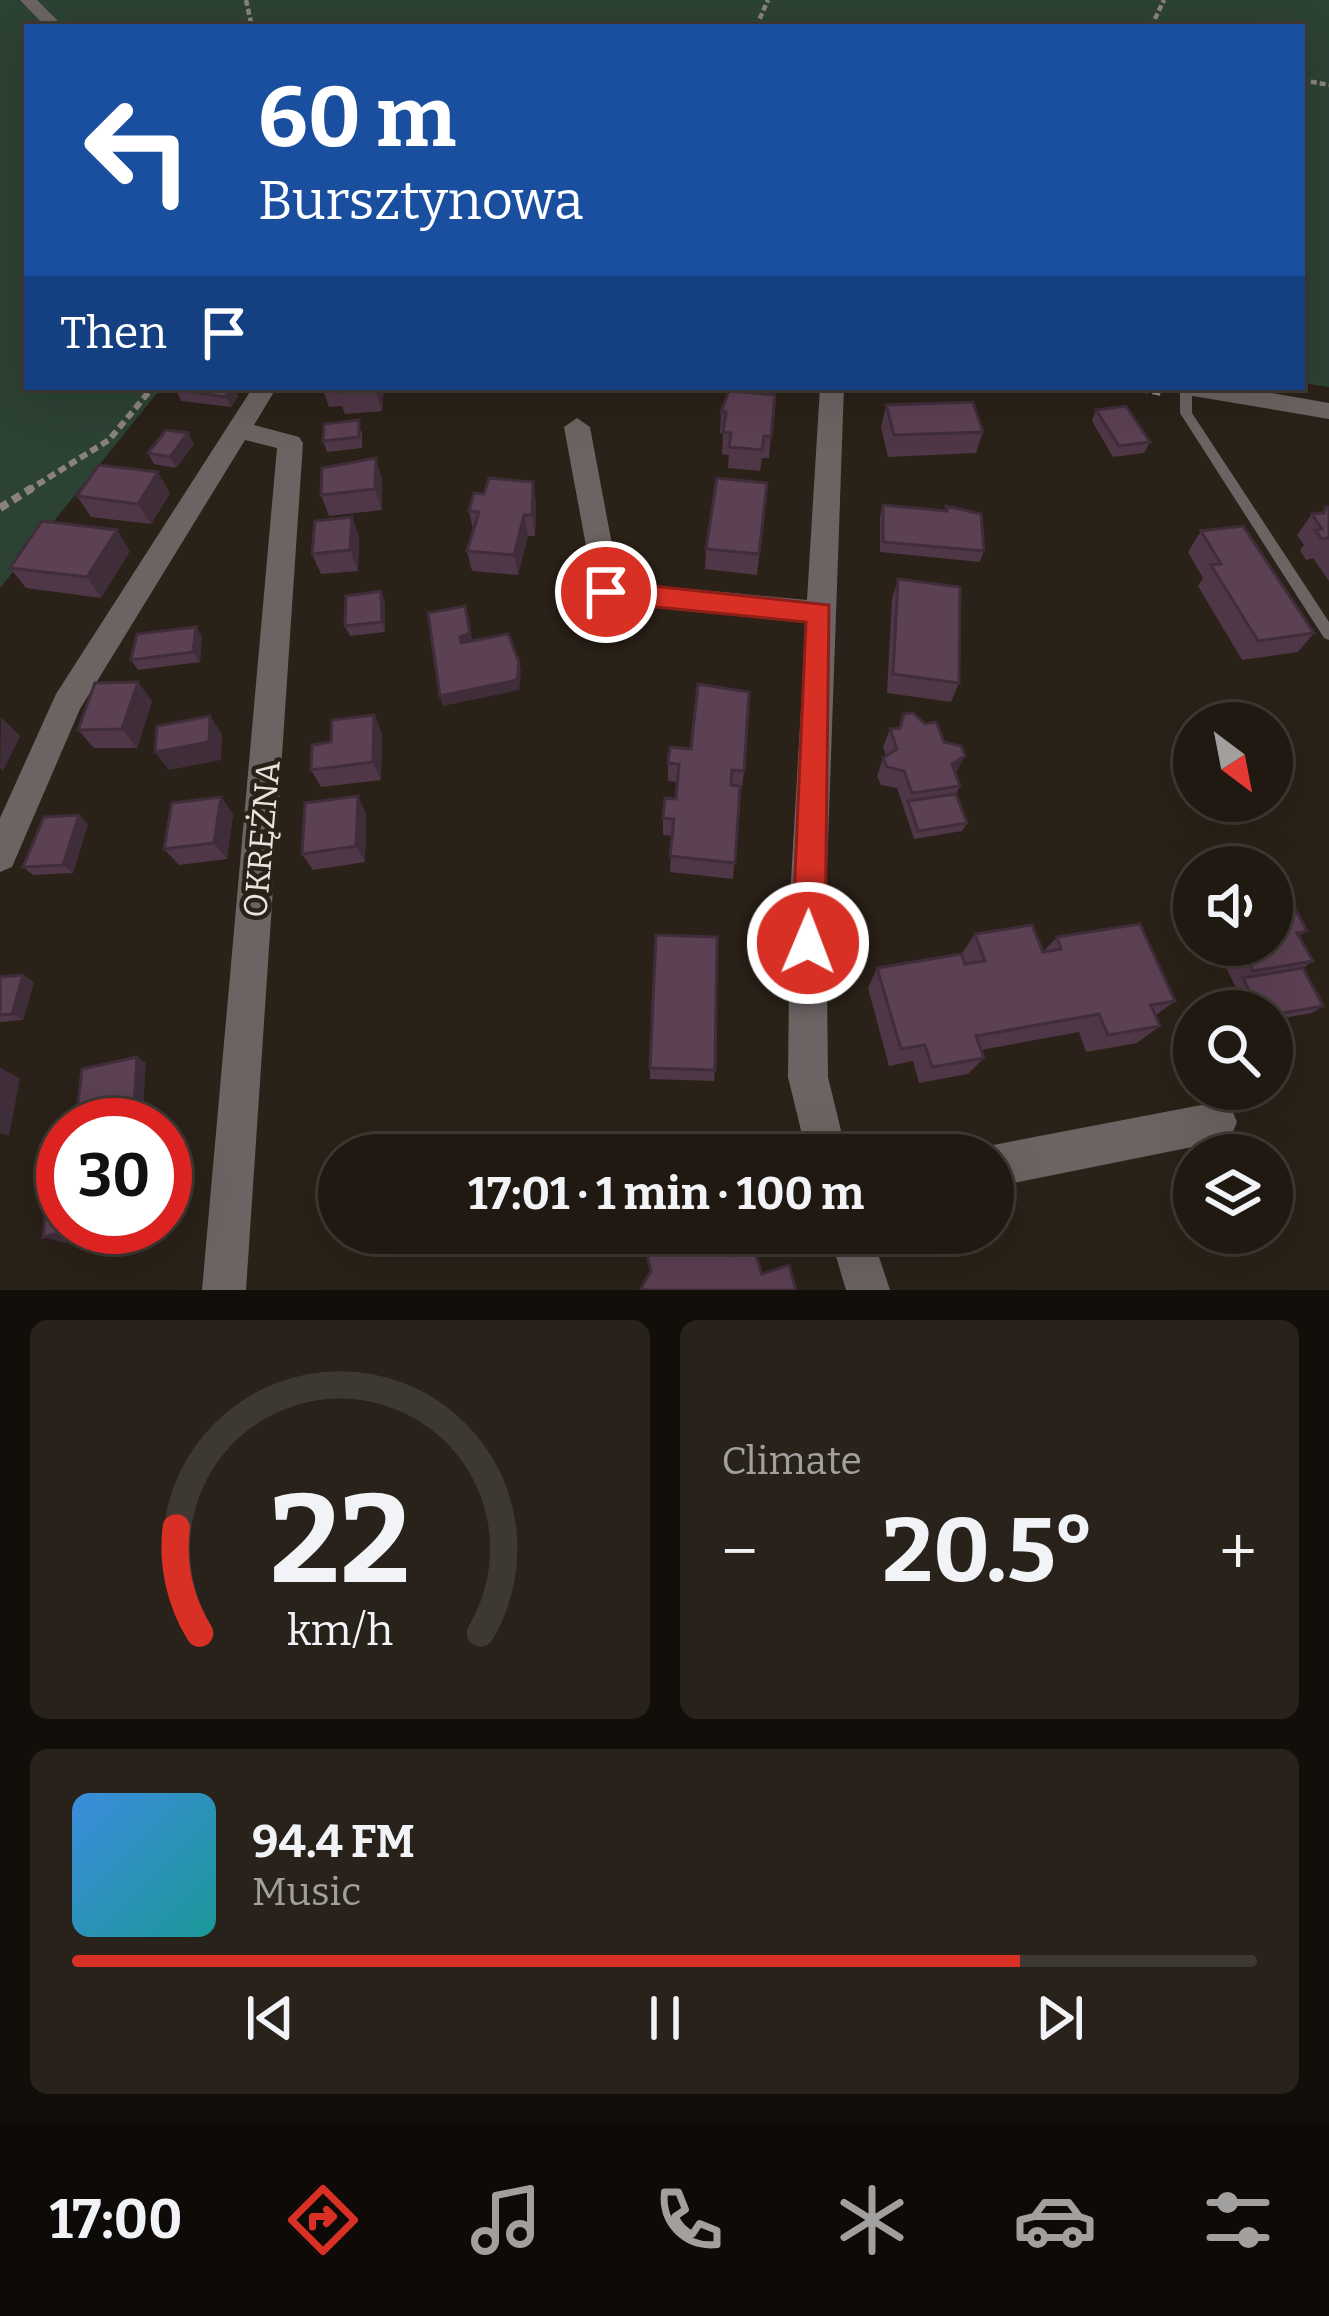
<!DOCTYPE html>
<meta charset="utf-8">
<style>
body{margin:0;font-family:Bitter,serif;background:#28221b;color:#f1f3f6;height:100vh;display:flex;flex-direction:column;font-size:45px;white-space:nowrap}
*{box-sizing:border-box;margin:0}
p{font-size:39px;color:#a2a09f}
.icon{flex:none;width:66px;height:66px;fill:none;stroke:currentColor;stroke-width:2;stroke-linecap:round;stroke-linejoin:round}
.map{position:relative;height:1290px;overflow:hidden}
.drawer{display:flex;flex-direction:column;gap:30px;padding:30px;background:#120e0a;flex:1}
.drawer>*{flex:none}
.guide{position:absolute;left:24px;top:24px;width:1281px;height:366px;border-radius:0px;box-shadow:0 12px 48px #0002,0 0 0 3px #3d3832;background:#1a4fa0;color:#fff;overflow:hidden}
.needle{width:78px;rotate:148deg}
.controls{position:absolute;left:1173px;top:702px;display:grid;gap:24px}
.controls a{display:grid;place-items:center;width:120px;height:120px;border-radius:50%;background:#201912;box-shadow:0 12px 48px #0002,0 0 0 3px #3d3832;font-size:60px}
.speed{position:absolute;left:36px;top:1098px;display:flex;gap:24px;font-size:60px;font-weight:700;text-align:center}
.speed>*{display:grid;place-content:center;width:156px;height:156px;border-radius:50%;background:#201912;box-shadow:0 12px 48px #0002,0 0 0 3px #3d3832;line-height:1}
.speed .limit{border:18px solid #d22;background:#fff;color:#111}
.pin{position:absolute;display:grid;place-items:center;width:102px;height:102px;color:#fff;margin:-51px;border:6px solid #fff;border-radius:50%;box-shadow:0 3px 12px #0007}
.me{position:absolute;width:132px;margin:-66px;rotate:1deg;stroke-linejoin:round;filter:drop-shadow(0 0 9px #0008)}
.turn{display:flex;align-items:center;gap:42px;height:252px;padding:0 36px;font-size:54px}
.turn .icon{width:156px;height:156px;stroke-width:2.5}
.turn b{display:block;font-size:84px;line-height:102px}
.then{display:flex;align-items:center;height:114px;padding:0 36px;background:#0003;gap:24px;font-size:45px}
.big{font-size:90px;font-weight:700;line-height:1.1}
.drawer .tile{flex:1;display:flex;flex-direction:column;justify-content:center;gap:18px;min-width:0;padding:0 42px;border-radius:18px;background:#28221b}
.drawer .dial{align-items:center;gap:0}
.dial svg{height:312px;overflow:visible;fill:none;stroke:#3d3832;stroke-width:7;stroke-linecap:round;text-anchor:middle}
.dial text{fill:#f1f3f6;stroke:none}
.song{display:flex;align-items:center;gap:36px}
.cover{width:144px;height:144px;border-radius:18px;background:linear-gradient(135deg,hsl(210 70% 55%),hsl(180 70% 35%))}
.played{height:12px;border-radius:6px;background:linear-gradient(90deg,#d93025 80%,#3d3832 80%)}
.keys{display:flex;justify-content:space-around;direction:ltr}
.heat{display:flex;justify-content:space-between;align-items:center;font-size:66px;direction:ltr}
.drawer .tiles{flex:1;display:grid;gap:30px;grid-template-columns:1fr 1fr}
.tile:last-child{grid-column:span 2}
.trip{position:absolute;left:318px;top:1134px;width:696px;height:120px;border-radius:60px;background:#201912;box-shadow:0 12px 48px #0002,0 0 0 3px #3d3832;font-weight:700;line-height:120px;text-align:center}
.tabs{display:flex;height:192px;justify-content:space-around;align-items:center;background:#0d0a07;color:#a2a09f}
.tabs .icon{width:84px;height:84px}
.tabs .selected{color:#d93025}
.tabs b{font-size:54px;color:#f1f3f6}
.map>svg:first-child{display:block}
</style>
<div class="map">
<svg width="1329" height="1290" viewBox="0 0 1329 1290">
<rect width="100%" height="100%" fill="#2a2118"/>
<!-- green -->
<path fill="#2c4233" d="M0,0H1329V387L1302,383V27H27V387H162L0,588Z"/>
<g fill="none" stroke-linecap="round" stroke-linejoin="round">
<!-- path-far2 -->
<path stroke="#8b837b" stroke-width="4.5" stroke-dasharray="6 3" stroke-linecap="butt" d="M246,0L252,27
M756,27L768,0
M1151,27L1164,0
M1302,80L1329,85"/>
<!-- path-far1 -->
<path stroke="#8b837b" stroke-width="6" stroke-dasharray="8 4.5" stroke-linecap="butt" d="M1128,387L1162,393
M27,491L109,440L153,387"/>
<!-- path -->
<path stroke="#8b837b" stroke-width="8" stroke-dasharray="9 6" stroke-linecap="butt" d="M0,508L32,488"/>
<!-- lane -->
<path fill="#6b6463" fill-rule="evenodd" d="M1180,387H1192V413L1329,622V640L1324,638L1180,413Z"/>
<!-- street -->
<path fill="#6b6463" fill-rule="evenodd" d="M20,0H37L64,27H46Z
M253,387H277L254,425L299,437L303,443L246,1290H202L277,448L245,440L80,709L12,867L0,872V818L56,694Z
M820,387H844L826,898L828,1077L847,1155H807L788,1077L790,898L806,623L596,600L564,427L577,418L590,427L619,582L807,600Z
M1175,387H1236L1329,403V419L1187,395Z
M1217,1102L1231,1108L1237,1122L1231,1136L1217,1142L993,1187V1155H977L993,1145Z
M829,1233H871L890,1290H846Z"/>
</g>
<!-- wall -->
<path fill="#4f3747" d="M178,387H235L238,397L231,407L181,401L176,390Z
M322,387H384L382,411L345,414L342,406L329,407Z
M775,395L769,458H762L760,471L728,468L729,455L722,454L723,434L720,433L721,412Z
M886,405L983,432L976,453L888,457L881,427Z
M1096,410L1150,442L1144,453L1113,457L1092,421Z
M362,431V448L327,452L323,441Z
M194,444L176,468L154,464L148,453Z
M382,479V510L329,516L321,495Z
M767,483L757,575L705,569L706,549Z
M170,493L151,524L91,517L77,496Z
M536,503L535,536H528L518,575L472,571L467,551L473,530L469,511Z
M883,505L945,511L946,506L984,551L980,562L880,552V516Z
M1326,507H1329V581L1313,558L1306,560L1300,550L1304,545L1297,535L1312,514L1321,513Z
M352,517L359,537L358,571L321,574L312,554Z
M1201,531L1314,633L1298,652L1242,660L1198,586L1203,578L1188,552Z
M130,551L101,598L26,588L10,568Z
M898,579L959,683L951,702L887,693L892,599Z
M385,602V632L350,636L345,626Z
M196,627L202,637L200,662L138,670L131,660Z
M152,701L137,748H94L78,730Z
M904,714L956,774L960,786L956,794L967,823L962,831L914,839L897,788L881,785L877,776L883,758L886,756L883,747L890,729L899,728Z
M374,715L382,733L381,780L321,787L311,770L331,742Z
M668,763L744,771L742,789H740L733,879L670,872L672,836L663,835V818L676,799L677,782L668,781Z
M358,796L366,814L365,862L313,870L302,854Z
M221,797L233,814L227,859L179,865L164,849Z
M79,815L88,824L73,873L33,875L23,867Z
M1280,901L1307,931L1299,936L1313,961L1303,968L1323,1006L1312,1013L1272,1020V1011H1247L1221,957L1211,959L1205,945H1272Z
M975,934L1043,952L1057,937L1175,1001L1156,1015L1160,1026L1137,1043L1086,1052L1079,1032L981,1050L984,1058L968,1074L919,1083L913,1061L889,1066L868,988L877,968L961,955Z
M0,977L34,982L23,1020L0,1022Z
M650,1068L715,1070L714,1081L650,1079Z"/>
<!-- shaded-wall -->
<path fill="#402d3a" d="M226,387H235L238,397L231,407L226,397Z
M376,387H384L382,411L375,389Z
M188,433L194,444L176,468L170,457Z
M376,458L382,479V510L375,489Z
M158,472L170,493L151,524L138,504Z
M533,482L536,503L535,536L532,515Z
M524,515L528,536L518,575L514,555Z
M352,517L359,537L358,571L350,550Z
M117,530L130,551L101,598L87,577Z
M381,591L385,602V632L382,622Z
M465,606L473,643L463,647L460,637Z
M196,627L202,637L200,662L193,652Z
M519,662L521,672L519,690L443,706L440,696Z
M138,682L152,701L137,748L122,729Z
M374,715L382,733L381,780L373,762Z
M210,716L222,734L221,760L169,770L155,752Z
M1,717L20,736L3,771L0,768Z
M965,756L956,773L952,764Z
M358,796L366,814L365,862L356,846Z
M221,797L233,814L227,859L214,843Z
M79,815L88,824L73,873L63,865Z
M23,975L34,982L23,1020L12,1014Z
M137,1057L146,1063L143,1112L87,1123L76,1119Z
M0,1068L20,1078L9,1136L0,1133Z
M86,1227H124V1229L65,1243L43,1237Z"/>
<!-- building -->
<path fill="#5c4053" stroke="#402d3a" stroke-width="3" d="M178,387H232L226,397L176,390Z
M339,387H376L375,389L338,392Z
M729,391L775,395L771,437L764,436L762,450L729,447L731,433L723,432L726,412H721Z
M973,402L983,432L894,435L886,405Z
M1126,406L1150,442L1119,446L1096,410Z
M359,420V437L323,441L324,424Z
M166,430L188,433L170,457L148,453Z
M376,458L375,489L321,495L322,468Z
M99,465L158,472L138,504L77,496Z
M489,478L533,482L532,515H524L514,555L467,551L479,512L469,511L474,493L484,494Z
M717,478L767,483L759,554L706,549Z
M883,505L947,511L946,506L981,514L984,551L883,542Z
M1326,507H1329V538L1322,539L1315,530L1322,529L1312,514L1324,513Z
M352,517L350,550L312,554L315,521Z
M42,521L117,530L87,577L10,568Z
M1243,526L1314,633L1258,641L1211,565L1221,564L1201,531Z
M898,579L960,587L959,683L893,674Z
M381,591L382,622L345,626L346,596Z
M465,606L470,633L460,637L461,643L508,634L519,662L517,680L440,696L428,613Z
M196,627L193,652L131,660L137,634Z
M138,682L122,729L78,730L95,683Z
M698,684L749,692L744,771L732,770L731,785L740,786L735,863L670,856L674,819L663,818L665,798L676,799L679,764L668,763L670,747L691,749Z
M913,713L925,724L936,722L944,742L961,746L965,756L952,764L960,786L912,793L904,771L887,767L883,758L897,749L890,729L900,728L904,714Z
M374,715L373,762L311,770L312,745L331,742L332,720Z
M210,716L209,742L155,752L157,726Z
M956,794L967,823L918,831L908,801Z
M358,796L356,846L302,854L305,803Z
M221,797L214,843L164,849L172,803Z
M79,815L63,865L23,867L44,817Z
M1272,886L1280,901L1290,899L1307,931L1297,933L1313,961L1253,971L1240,945H1272Z
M1140,924L1175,1001L1151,1005L1160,1026L1108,1035L1099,1014L976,1036L984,1058L932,1067L925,1045L901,1049L877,968L961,954L965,964L985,961L975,934L1032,925L1043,952L1061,949L1057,937Z
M656,935L717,937L715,1070L650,1068Z
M1303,968L1323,1006L1272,1015V1011H1259L1243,978Z
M23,975L12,1014L0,1015V977Z
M137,1057L134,1107L76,1119L82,1069Z
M63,1176V1227H86L43,1237L49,1180Z
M642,1233H725L731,1256L754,1249L762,1274L789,1265L796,1290H641V1288L651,1271Z"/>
<!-- route -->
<path fill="#d93025" stroke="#8d1f18" stroke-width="3" d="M606,581L829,605L825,943L820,954L808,959L797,954L792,943L806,622L606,602L593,592Z"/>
<g text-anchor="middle" stroke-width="9" stroke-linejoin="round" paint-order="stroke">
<!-- street labels -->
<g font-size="33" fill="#eae3dd" stroke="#2a2118">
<text transform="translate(261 839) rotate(-85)" y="12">OKRĘŻNA</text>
</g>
</g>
</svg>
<div class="controls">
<a><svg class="needle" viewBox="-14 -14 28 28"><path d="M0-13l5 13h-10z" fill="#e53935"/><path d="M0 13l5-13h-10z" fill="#a2a09f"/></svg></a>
<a><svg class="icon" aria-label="sound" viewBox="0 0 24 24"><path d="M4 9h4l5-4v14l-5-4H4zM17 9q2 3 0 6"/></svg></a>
<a><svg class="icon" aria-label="search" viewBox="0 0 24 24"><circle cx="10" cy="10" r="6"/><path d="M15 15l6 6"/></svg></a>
<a><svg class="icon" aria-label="layers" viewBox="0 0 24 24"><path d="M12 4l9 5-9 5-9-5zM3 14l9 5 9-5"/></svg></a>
</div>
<div class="speed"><div class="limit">30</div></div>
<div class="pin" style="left:606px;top:592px;background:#d93025"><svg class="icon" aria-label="arrive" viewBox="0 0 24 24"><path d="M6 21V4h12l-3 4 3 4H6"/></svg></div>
<svg class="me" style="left:808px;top:943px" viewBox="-20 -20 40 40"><circle r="17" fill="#d93025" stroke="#fff" stroke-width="3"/><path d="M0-11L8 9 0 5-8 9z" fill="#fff"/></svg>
<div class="trip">17:01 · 1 min · 100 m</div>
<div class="guide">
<div class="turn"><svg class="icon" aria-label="left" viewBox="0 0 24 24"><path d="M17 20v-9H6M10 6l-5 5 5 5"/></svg><div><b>60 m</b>Bursztynowa</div></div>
<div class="then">Then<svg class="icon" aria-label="arrive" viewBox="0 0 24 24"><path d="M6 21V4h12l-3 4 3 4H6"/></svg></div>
</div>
</div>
<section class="drawer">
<div class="tiles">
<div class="tile dial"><svg viewBox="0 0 100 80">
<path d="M14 69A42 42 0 1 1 86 69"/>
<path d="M14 69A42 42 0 0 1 8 42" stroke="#d93025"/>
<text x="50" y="56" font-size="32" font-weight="700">22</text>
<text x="50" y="72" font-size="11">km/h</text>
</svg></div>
<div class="tile"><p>Climate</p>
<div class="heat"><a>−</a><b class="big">20.5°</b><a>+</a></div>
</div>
<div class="tile">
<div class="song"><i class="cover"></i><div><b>94.4 FM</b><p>Music</p></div></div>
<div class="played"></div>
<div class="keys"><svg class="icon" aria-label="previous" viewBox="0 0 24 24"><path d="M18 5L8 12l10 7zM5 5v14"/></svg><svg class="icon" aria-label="pause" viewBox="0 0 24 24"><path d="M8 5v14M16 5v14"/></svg><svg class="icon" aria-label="next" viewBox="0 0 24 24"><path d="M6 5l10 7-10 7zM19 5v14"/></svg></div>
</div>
</div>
</section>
<nav class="tabs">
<b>17:00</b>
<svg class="icon selected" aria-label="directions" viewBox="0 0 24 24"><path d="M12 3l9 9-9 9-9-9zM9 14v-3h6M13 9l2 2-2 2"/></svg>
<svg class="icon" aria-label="music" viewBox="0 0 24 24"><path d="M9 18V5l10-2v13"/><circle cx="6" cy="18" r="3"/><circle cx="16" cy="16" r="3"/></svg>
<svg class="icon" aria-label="phone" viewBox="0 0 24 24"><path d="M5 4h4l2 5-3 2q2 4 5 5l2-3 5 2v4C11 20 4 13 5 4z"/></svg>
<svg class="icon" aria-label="climate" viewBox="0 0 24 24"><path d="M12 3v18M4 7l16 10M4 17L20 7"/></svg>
<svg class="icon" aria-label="car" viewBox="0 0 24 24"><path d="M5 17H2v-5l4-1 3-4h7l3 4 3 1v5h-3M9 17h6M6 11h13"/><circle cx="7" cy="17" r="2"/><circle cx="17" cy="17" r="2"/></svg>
<svg class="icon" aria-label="filters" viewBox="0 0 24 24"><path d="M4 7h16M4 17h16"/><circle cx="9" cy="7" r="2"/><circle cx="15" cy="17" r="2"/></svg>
</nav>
